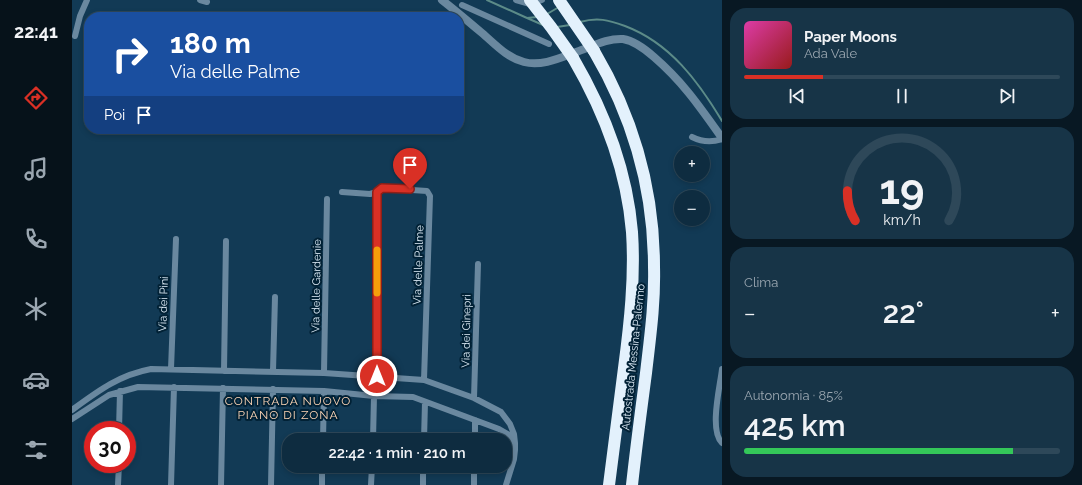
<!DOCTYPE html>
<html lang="it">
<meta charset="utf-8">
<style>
body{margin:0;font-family:Raleway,sans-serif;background:#173447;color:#f1f3f6;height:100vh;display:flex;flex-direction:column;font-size:15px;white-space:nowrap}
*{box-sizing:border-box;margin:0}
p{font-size:13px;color:#9ba7b1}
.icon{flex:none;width:22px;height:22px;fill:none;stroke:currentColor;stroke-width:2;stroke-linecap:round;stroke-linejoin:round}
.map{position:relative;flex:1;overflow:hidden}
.panel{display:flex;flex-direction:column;gap:8px;padding:8px;background:#081823;width:360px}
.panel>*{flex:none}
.banner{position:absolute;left:12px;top:12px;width:380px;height:122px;border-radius:16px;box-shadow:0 2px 6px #0003,0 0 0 1px #2e4859;background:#1a4fa0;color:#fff;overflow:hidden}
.tools{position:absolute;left:602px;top:146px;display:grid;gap:8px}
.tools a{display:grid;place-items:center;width:36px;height:36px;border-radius:50%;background:#0e2c40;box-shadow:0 2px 6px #0003,0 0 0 1px #2e4859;font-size:20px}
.speed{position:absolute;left:12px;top:421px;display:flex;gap:8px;font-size:20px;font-weight:700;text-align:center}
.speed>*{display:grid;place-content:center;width:52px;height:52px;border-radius:50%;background:#0e2c40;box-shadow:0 2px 6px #0003,0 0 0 1px #2e4859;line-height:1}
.speed .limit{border:6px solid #d22;background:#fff;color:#111}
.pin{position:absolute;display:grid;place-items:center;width:34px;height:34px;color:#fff;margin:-41px -17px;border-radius:50% 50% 50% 0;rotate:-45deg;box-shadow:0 0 4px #0007}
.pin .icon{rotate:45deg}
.me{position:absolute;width:44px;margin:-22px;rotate:0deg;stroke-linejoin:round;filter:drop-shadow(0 0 3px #0008)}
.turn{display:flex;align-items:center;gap:14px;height:84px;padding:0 20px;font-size:18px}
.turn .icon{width:52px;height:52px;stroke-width:2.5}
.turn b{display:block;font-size:28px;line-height:34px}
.then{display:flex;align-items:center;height:38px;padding:0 20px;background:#0003;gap:8px;font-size:15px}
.big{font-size:30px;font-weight:600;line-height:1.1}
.panel .card{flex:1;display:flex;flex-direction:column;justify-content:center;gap:6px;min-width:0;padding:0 14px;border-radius:16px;background:#173447}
.panel .dial{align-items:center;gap:0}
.dial svg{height:104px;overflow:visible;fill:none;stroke:#2e4859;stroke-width:7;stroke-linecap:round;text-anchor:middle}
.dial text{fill:#f1f3f6;stroke:none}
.song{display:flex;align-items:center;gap:12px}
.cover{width:48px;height:48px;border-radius:6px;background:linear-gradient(135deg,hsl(320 70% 55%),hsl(0 70% 35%))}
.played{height:4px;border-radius:2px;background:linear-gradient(90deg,#d93025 25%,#2e4859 25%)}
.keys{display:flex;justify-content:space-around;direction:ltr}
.heat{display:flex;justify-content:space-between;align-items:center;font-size:22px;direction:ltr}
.charge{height:6px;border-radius:3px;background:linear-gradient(90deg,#34c759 85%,#2e4859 0)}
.trip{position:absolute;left:210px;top:433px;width:230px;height:40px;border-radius:16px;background:#0e2c40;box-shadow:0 2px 6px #0003,0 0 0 1px #2e4859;font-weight:600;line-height:40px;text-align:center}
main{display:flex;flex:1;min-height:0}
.menu{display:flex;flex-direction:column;width:72px;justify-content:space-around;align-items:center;background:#06121a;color:#9ba7b1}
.menu .icon{width:28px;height:28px}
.menu .active{color:#d93025}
.menu b{font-size:18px;color:#f1f3f6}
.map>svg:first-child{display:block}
</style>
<main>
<nav class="menu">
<b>22:41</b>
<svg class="icon active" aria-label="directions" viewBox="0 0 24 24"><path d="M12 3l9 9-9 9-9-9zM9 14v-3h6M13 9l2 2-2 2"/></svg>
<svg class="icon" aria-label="music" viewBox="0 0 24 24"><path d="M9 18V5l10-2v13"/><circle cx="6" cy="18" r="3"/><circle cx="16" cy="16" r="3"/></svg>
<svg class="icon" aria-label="phone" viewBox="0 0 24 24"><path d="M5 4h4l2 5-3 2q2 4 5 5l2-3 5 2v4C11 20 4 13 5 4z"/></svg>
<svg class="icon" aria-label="climate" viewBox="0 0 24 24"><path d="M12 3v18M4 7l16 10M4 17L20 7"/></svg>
<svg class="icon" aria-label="car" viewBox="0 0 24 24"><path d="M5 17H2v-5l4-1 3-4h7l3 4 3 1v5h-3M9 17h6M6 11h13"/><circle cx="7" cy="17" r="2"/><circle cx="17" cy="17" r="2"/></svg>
<svg class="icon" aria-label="filters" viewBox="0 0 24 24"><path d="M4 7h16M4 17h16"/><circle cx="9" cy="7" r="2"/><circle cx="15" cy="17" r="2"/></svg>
</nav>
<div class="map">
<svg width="650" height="485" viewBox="0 0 650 485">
<rect width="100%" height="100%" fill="#123a55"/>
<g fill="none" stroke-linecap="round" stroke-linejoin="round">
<!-- stream -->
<path stroke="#5c8b88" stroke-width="2" d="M415,0L455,18L465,17
M475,14L487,7
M455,18L471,25
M508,22C526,17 536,20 553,26C598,43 626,81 650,121
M485,27L498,25"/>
<!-- minor -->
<path stroke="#6a889f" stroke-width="6" d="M128,0L135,2
M444,0L458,4L470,0
M390,5L477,44
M3,36L8,16L15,0
M620,137C630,142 639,143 650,139
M270,192L298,194L305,192L310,188L355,191L358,196L352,380
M99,369L104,239
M650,369C648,387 637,430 650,443
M152,371L154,241
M201,371L203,297
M252,373L255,199
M305,376V192
M402,398L406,264
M0,410C26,391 47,375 79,369L252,373L352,380L402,398L429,412L438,424L442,434L443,443V450L442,459L434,485
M0,419L37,395L66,387L252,391L302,396L341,397L427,429L439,436L442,442
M47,430L48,391
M251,440L252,391
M301,440L302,396
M352,440L353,402
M403,440V420
M46,485L47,464
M99,485L102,387
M149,485L151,388
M199,485L201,389
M250,485V466
M299,485L300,466
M351,485V466
M402,485V466"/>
<!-- tertiary -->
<path stroke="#6a889f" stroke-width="8" d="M370,0C384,11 397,22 410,33C423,44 434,57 452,62C470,67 490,57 507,51C521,46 536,38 551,39C563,41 573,49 582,57C611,82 628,107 650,138"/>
<!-- motorway -->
<path stroke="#e3f1fc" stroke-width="12" d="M522,51C561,117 582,190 582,267C583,303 578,338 574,373C569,411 564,448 560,485
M501,58C532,111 555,171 560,232C563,277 558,323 552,368C547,407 542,446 537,485"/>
<!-- motorway-bridge -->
<path stroke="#e3f1fc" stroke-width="12" d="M458,0L479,27L501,58
M487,0L522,51"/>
</g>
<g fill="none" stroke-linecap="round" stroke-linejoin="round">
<defs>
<path id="route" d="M305,376V192L310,188L338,189"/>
</defs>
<!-- route casing -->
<use href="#route" stroke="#8d1f18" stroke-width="10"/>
<!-- route -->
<use href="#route" stroke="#d93025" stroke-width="7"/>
<!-- slow -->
<path stroke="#f59e0b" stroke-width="7" d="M305,293V250"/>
</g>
<g text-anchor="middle" stroke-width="4" stroke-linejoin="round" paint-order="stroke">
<!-- street labels -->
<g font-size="11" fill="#e0eef9" stroke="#012135">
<text transform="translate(346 265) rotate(-88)" y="4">Via delle Palme</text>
<text transform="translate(244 286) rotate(-89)" y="4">Via delle Gardenie</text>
<text transform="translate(91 304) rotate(-88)" y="4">Via dei Pini</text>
<text transform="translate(394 331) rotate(-89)" y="4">Via dei Ginepri</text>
<text transform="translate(561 357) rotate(-84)" y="4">Autostrada Messina-Palermo</text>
</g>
<!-- neighbourhood labels -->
<g font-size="12" letter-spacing="1" fill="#fbd4b5" stroke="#012135">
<text x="216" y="405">CONTRADA NUOVO<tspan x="216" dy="14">PIANO DI ZONA</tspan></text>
</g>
</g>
</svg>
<div class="tools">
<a>+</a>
<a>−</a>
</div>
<div class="speed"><div class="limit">30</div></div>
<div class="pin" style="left:338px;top:189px;background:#d93025"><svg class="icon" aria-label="arrive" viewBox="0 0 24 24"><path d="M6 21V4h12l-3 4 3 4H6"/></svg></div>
<svg class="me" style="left:305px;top:376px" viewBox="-20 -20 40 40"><circle r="17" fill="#d93025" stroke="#fff" stroke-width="3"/><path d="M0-11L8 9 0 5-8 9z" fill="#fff"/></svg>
<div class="trip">22:42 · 1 min · 210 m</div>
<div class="banner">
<div class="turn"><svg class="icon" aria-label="right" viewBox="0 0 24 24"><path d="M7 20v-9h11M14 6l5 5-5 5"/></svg><div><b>180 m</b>Via delle Palme</div></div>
<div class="then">Poi<svg class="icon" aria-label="arrive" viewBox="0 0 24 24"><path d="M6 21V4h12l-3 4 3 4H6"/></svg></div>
</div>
</div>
<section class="panel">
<div class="card">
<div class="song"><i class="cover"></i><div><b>Paper Moons</b><p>Ada Vale</p></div></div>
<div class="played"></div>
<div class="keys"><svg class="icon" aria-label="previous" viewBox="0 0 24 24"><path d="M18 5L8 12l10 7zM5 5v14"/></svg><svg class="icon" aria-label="pause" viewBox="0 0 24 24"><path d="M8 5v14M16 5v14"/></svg><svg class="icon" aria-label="next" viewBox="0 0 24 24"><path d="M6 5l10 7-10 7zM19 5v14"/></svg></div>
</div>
<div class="card dial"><svg viewBox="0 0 100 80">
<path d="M14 69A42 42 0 1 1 86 69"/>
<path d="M14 69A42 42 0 0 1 8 46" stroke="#d93025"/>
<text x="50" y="56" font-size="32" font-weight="700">19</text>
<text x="50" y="72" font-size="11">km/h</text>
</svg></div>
<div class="card"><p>Clima</p>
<div class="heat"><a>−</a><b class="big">22°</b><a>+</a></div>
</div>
<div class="card"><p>Autonomia · 85%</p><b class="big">425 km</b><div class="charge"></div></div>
</section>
</main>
